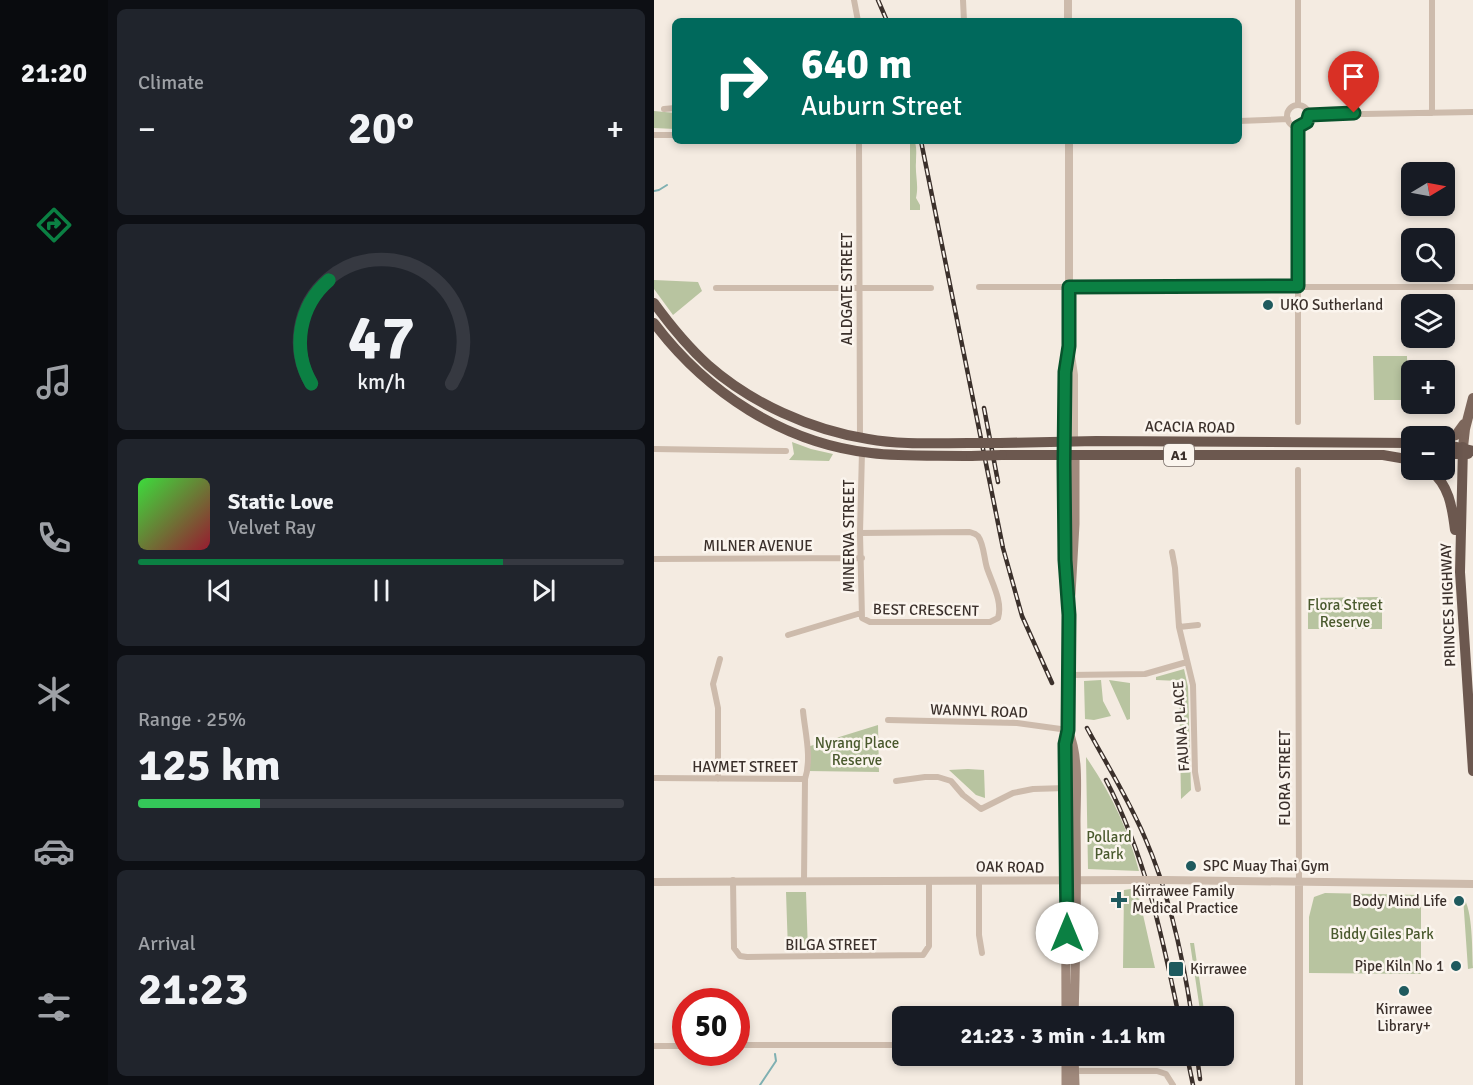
<!DOCTYPE html>
<meta charset="utf-8">
<style>
body{margin:0;font-family:Signika,sans-serif;background:#20242c;color:#f1f3f6;height:100vh;display:flex;flex-direction:column;font-size:22px;white-space:nowrap}
*{box-sizing:border-box;margin:0}
p{font-size:20px;color:#9ea1a6}
.icon{flex:none;width:33px;height:33px;fill:none;stroke:currentColor;stroke-width:2;stroke-linecap:round;stroke-linejoin:round}
.map{position:relative;flex:1;overflow:hidden}
.drawer{display:flex;flex-direction:column;gap:9px;padding:9px;background:#0d0f14;width:546px}
.drawer>*{flex:none}
.banner{position:absolute;left:18px;top:18px;width:570px;height:126px;border-radius:9px;box-shadow:0 3px 9px #0003;background:#00695c;color:#fff;overflow:hidden}
.needle{width:39px;rotate:80deg}
.fabs{position:absolute;left:747px;top:162px;display:grid;gap:12px}
.fabs a{display:grid;place-items:center;width:54px;height:54px;border-radius:9px;background:#171b24;box-shadow:0 3px 9px #0003;font-size:30px}
.speed{position:absolute;left:18px;top:988px;display:flex;gap:12px;font-size:30px;font-weight:700;text-align:center}
.speed>*{display:grid;place-content:center;width:78px;height:78px;border-radius:50%;background:#171b24;box-shadow:0 3px 9px #0003;line-height:1}
.speed .limit{border:9px solid #d22;background:#fff;color:#111}
.pin{position:absolute;display:grid;place-items:center;width:51px;height:51px;color:#fff;margin:-62px -26px;border-radius:50% 50% 50% 0;rotate:-45deg;box-shadow:0 0 6px #0007}
.pin .icon{rotate:45deg}
.me{position:absolute;width:66px;margin:-33px;rotate:0deg;stroke-linejoin:round;filter:drop-shadow(0 0 4px #0008)}
.turn{display:flex;align-items:center;gap:21px;height:126px;padding:0 30px;font-size:27px}
.turn .icon{width:78px;height:78px;stroke-width:2.5}
.turn b{display:block;font-size:42px;line-height:51px}
.big{font-size:45px;font-weight:800;line-height:1.1}
.drawer .widget{flex:1;display:flex;flex-direction:column;justify-content:center;gap:9px;min-width:0;padding:0 21px;border-radius:9px;background:#20242c}
.drawer .dial{align-items:center;gap:0}
.dial svg{height:156px;overflow:visible;fill:none;stroke:#363941;stroke-width:7;stroke-linecap:round;text-anchor:middle}
.dial text{fill:#f1f3f6;stroke:none}
.song{display:flex;align-items:center;gap:18px}
.cover{width:72px;height:72px;border-radius:9px;background:linear-gradient(135deg,hsl(120 70% 55%),hsl(350 70% 35%))}
.played{height:6px;border-radius:3px;background:linear-gradient(90deg,#0b8043 75%,#363941 75%)}
.keys{display:flex;justify-content:space-around;direction:ltr}
.heat{display:flex;justify-content:space-between;align-items:center;font-size:33px;direction:ltr}
.charge{height:9px;border-radius:4px;background:linear-gradient(90deg,#34c759 25%,#363941 0)}
.trip{position:absolute;left:238px;top:1006px;width:342px;height:60px;border-radius:9px;background:#171b24;box-shadow:0 3px 9px #0003;font-weight:800;line-height:60px;text-align:center}
main{display:flex;flex:1;min-height:0}
.dock{display:flex;flex-direction:column;width:108px;justify-content:space-around;align-items:center;background:#090b0e;color:#9ea1a6}
.dock .icon{width:42px;height:42px}
.dock .current{color:#0b8043}
.dock b{font-size:27px;color:#f1f3f6}
.map>svg:first-child{display:block}
</style>
<main>
<nav class="dock">
<b>21:20</b>
<svg class="icon current" aria-label="directions" viewBox="0 0 24 24"><path d="M12 3l9 9-9 9-9-9zM9 14v-3h6M13 9l2 2-2 2"/></svg>
<svg class="icon" aria-label="music" viewBox="0 0 24 24"><path d="M9 18V5l10-2v13"/><circle cx="6" cy="18" r="3"/><circle cx="16" cy="16" r="3"/></svg>
<svg class="icon" aria-label="phone" viewBox="0 0 24 24"><path d="M5 4h4l2 5-3 2q2 4 5 5l2-3 5 2v4C11 20 4 13 5 4z"/></svg>
<svg class="icon" aria-label="climate" viewBox="0 0 24 24"><path d="M12 3v18M4 7l16 10M4 17L20 7"/></svg>
<svg class="icon" aria-label="car" viewBox="0 0 24 24"><path d="M5 17H2v-5l4-1 3-4h7l3 4 3 1v5h-3M9 17h6M6 11h13"/><circle cx="7" cy="17" r="2"/><circle cx="17" cy="17" r="2"/></svg>
<svg class="icon" aria-label="filters" viewBox="0 0 24 24"><path d="M4 7h16M4 17h16"/><circle cx="9" cy="7" r="2"/><circle cx="15" cy="17" r="2"/></svg>
</nav>
<section class="drawer">
<div class="widget"><p>Climate</p>
<div class="heat"><a>−</a><b class="big">20°</b><a>+</a></div>
</div>
<div class="widget dial"><svg viewBox="0 0 100 80">
<path d="M14 69A42 42 0 1 1 86 69"/>
<path d="M14 69A42 42 0 0 1 23 16" stroke="#0b8043"/>
<text x="50" y="56" font-size="32" font-weight="700">47</text>
<text x="50" y="72" font-size="11">km/h</text>
</svg></div>
<div class="widget">
<div class="song"><i class="cover"></i><div><b>Static Love</b><p>Velvet Ray</p></div></div>
<div class="played"></div>
<div class="keys"><svg class="icon" aria-label="previous" viewBox="0 0 24 24"><path d="M18 5L8 12l10 7zM5 5v14"/></svg><svg class="icon" aria-label="pause" viewBox="0 0 24 24"><path d="M8 5v14M16 5v14"/></svg><svg class="icon" aria-label="next" viewBox="0 0 24 24"><path d="M6 5l10 7-10 7zM19 5v14"/></svg></div>
</div>
<div class="widget"><p>Range · 25%</p><b class="big">125 km</b><div class="charge"></div></div>
<div class="widget"><p>Arrival</p><b class="big">21:23</b></div>
</section>
<div class="map">
<svg width="819" height="1085" viewBox="0 0 819 1085">
<rect width="100%" height="100%" fill="#f4ebe1"/>
<!-- green -->
<path fill="#b8c4a0" d="M0,111L21,113V129L0,128Z
M256,142H261C263,150 262,154 262,162C261,175 265,185 262,198L266,205V210H256Z
M0,280L44,282L48,291L19,315L0,289Z
M719,356H753L754,400H720Z
M138,442L157,449L179,454L175,461L135,460L140,454Z
M728,597V629H654V598Z
M530,669L534,687L537,790L527,799L525,681L502,680V677Z
M447,680L449,701L457,716L440,720L431,719L430,681Z
M455,680L476,683V719L473,720Z
M224,725L225,772L153,771V747Z
M432,757C457,793 474,829 485,871L434,869Z
M314,769L330,770L331,798L322,795L295,770Z
M483,888L501,968H469L470,890Z
M132,892H152L154,952L134,951Z
M671,893L767,895V974L655,973V917L660,897Z
M809,897C819,910 818,950 819,968L814,969Z
M536,943H540L551,1017H547Z"/>
<g fill="none" stroke-linecap="round" stroke-linejoin="round">
<!-- stream -->
<path stroke="#7fb0b2" stroke-width="2" d="M0,191L5,190L13,185
M106,1085L122,1061L121,1054"/>
<!-- minor -->
<path stroke="#cdbbac" stroke-width="6" d="M200,0L204,21
M309,0L310,21
M644,0V105
M778,0V113
M633 116a11 11 0 1 1 22 0a11 11 0 1 1-22 0Z
M10,109L21,108
M655,115L819,112
M585,121L634,119
M0,135H21
M205,141L206,438
M325,287H819
M62,288H277
M644,422V127
M0,449L132,451
M644,470L645,881
M206,533L315,532C319,533 321,533 324,536C330,544 330,559 333,568C338,583 349,602 344,618L336,622H216L208,618L206,533L208,451
M518,552L521,568L525,627L539,685L541,772L544,789
M0,559L208,558
M525,627L544,625
M134,635L207,613
M415,675L491,674L533,662
M149,711C151,732 158,758 151,779
M234,720L363,723L414,730
M0,778L151,779L150,881
M64,779V708L59,684L66,659
M242,781L271,777H284L297,781L309,795L327,809L359,793L379,789L412,788
M79,880L80,948L86,956L93,957L269,955L275,946V880
M325,880V935L328,953
M82,1045H249
M0,1046H32
M418,1071H503L512,1074L519,1085"/>
<!-- tertiary -->
<path stroke="#cdbbac" stroke-width="8" d="M414,0V21
M417,355L420,375V441
M410,442L411,372L415,346V141
M511,880L819,884
M645,881V1085
M0,882L481,880"/>
<!-- secondary -->
<path stroke="#a18a7d" stroke-width="9" d="M410,455L411,560L415,615L414,730L411,744L412,1017
M417,594L421,524V455
M414,730C426,757 422,793 422,822C423,887 422,952 420,1017
M412,1056V1085
M420,1056L421,1085"/>
<!-- primary -->
<path stroke="#7d675c" stroke-width="10" d="M790,439L802,435L810,424
M809,447L811,429L819,398"/>
<!-- trunk -->
<path stroke="#6c584f" stroke-width="10" d="M0,303C16,325 33,346 54,365C97,403 157,430 214,439C247,445 281,443 314,443
M0,323C52,392 129,443 217,453C250,457 284,455 317,456
M346,443L442,441L758,443
M790,444L819,451
M809,447L806,572L819,771
M790,454H814
M348,455H729L758,460
M776,470C795,485 798,506 801,530"/>
<defs>
<path id="rail" d="M224,0L233,21
M267,141L349,548L368,616L398,683
M330,408L344,482
M433,728C453,765 475,800 491,838C516,895 529,957 538,1017
M452,780C491,855 508,935 525,1017
M533,1056L539,1085
M543,1056L546,1079"/>
</defs>
<!-- rail casing -->
<use href="#rail" stroke="#3b302b" stroke-width="4.5"/>
<!-- rail -->
<use href="#rail" stroke="#fbf5ee" stroke-width="2" stroke-dasharray="7" stroke-linecap="butt"/>
<!-- tertiary-bridge -->
<path stroke="#cdbbac" stroke-width="8" d="M481,880H511"/>
<!-- trunk-bridge -->
<path stroke="#6c584f" stroke-width="10" d="M314,443H346
M317,456L348,455"/>
</g>
<g fill="none" stroke-linecap="round" stroke-linejoin="round">
<defs>
<path id="route" d="M413,933L411,744L414,730L415,615L411,560L410,463L411,372L415,346V287L644,286V127L653,122L655,115L700,113"/>
</defs>
<!-- route casing -->
<use href="#route" stroke="#07532c" stroke-width="15"/>
<!-- route -->
<use href="#route" stroke="#0b8043" stroke-width="10"/>
</g>
<!-- markers -->
<g fill="#1f5a5e" stroke="#fbf5ee" stroke-width="2">
<circle cx="614" cy="305" r="6"/>
<circle cx="537" cy="866" r="6"/>
<path d="M462 891h6v6h6v6h-6v6h-6v-6h-6v-6h6z"/>
<circle cx="805" cy="901" r="6"/>
<circle cx="802" cy="966" r="6"/>
<rect x="514" y="961" width="16" height="16" rx="3"/>
<circle cx="750" cy="991" r="6"/>
</g>
<g text-anchor="middle" stroke-width="5" stroke-linejoin="round" paint-order="stroke">
<!-- shield labels -->
<rect fill="#fbf5ee" stroke="#756b66" stroke-width="1.5" x="510" y="444" width="30" height="22" rx="4.5"/>
<g font-size="14" font-weight="bold" fill="#3b302b">
<text x="525" y="460">A1</text>
</g>
<!-- street labels -->
<g font-size="15" fill="#3b302b" stroke="#fbf5ee">
<text transform="translate(193 289) rotate(-90)" y="5">ALDGATE STREET</text>
<text transform="translate(536 427) rotate(1)" y="5">ACACIA ROAD</text>
<text transform="translate(195 536) rotate(-90)" y="5">MINERVA STREET</text>
<text x="104" y="551">MILNER AVENUE</text>
<text transform="translate(794 605) rotate(-92)" y="5">PRINCES HIGHWAY</text>
<text transform="translate(272 610) rotate(1)" y="5">BEST CRESCENT</text>
<text transform="translate(325 711) rotate(2)" y="5">WANNYL ROAD</text>
<text transform="translate(527 726) rotate(-94)" y="5">FAUNA PLACE</text>
<text x="91" y="772">HAYMET STREET</text>
<text transform="translate(631 778) rotate(-90)" y="5">FLORA STREET</text>
<text transform="translate(356 867) rotate(1)" y="5">OAK ROAD</text>
<text x="177" y="950">BILGA STREET</text>
</g>
<!-- poi labels -->
<g font-size="15" fill="#3b302b" stroke="#fbf5ee" text-anchor="start">
<text x="626" y="310">UKO Sutherland</text>
<text x="549" y="871">SPC Muay Thai Gym</text>
<text x="478" y="896">Kirrawee Family<tspan x="478" dy="17">Medical Practice</tspan></text>
<text x="793" y="906" text-anchor="end">Body Mind Life</text>
<text x="790" y="971" text-anchor="end">Pipe Kiln No 1</text>
<text x="536" y="974">Kirrawee</text>
<text x="750" y="1014" text-anchor="middle">Kirrawee<tspan x="750" dy="17">Library+</tspan></text>
</g>
<!-- park labels -->
<g font-size="15" fill="#4a5a2e" stroke="#fbf5ee">
<text x="691" y="610">Flora Street<tspan x="691" dy="17">Reserve</tspan></text>
<text x="203" y="748">Nyrang Place<tspan x="203" dy="17">Reserve</tspan></text>
<text x="455" y="842">Pollard<tspan x="455" dy="17">Park</tspan></text>
<text x="728" y="939">Biddy Giles Park</text>
</g>
</g>
</svg>
<div class="fabs">
<a><svg class="needle" viewBox="-14 -14 28 28"><path d="M0-13l5 13h-10z" fill="#e53935"/><path d="M0 13l5-13h-10z" fill="#9ea1a6"/></svg></a>
<a><svg class="icon" aria-label="search" viewBox="0 0 24 24"><circle cx="10" cy="10" r="6"/><path d="M15 15l6 6"/></svg></a>
<a><svg class="icon" aria-label="layers" viewBox="0 0 24 24"><path d="M12 4l9 5-9 5-9-5zM3 14l9 5 9-5"/></svg></a>
<a>+</a>
<a>−</a>
</div>
<div class="speed"><div class="limit">50</div></div>
<div class="pin" style="left:700px;top:113px;background:#d93025"><svg class="icon" aria-label="arrive" viewBox="0 0 24 24"><path d="M6 21V4h12l-3 4 3 4H6"/></svg></div>
<svg class="me" style="left:413px;top:933px" viewBox="-20 -20 40 40"><circle r="19" fill="#fff"/><path d="M0-13L10 11 0 6-10 11z" fill="#0b8043"/></svg>
<div class="trip">21:23 · 3 min · 1.1 km</div>
<div class="banner">
<div class="turn"><svg class="icon" aria-label="right" viewBox="0 0 24 24"><path d="M7 20v-9h11M14 6l5 5-5 5"/></svg><div><b>640 m</b>Auburn Street</div></div>
</div>
</div>
</main>
